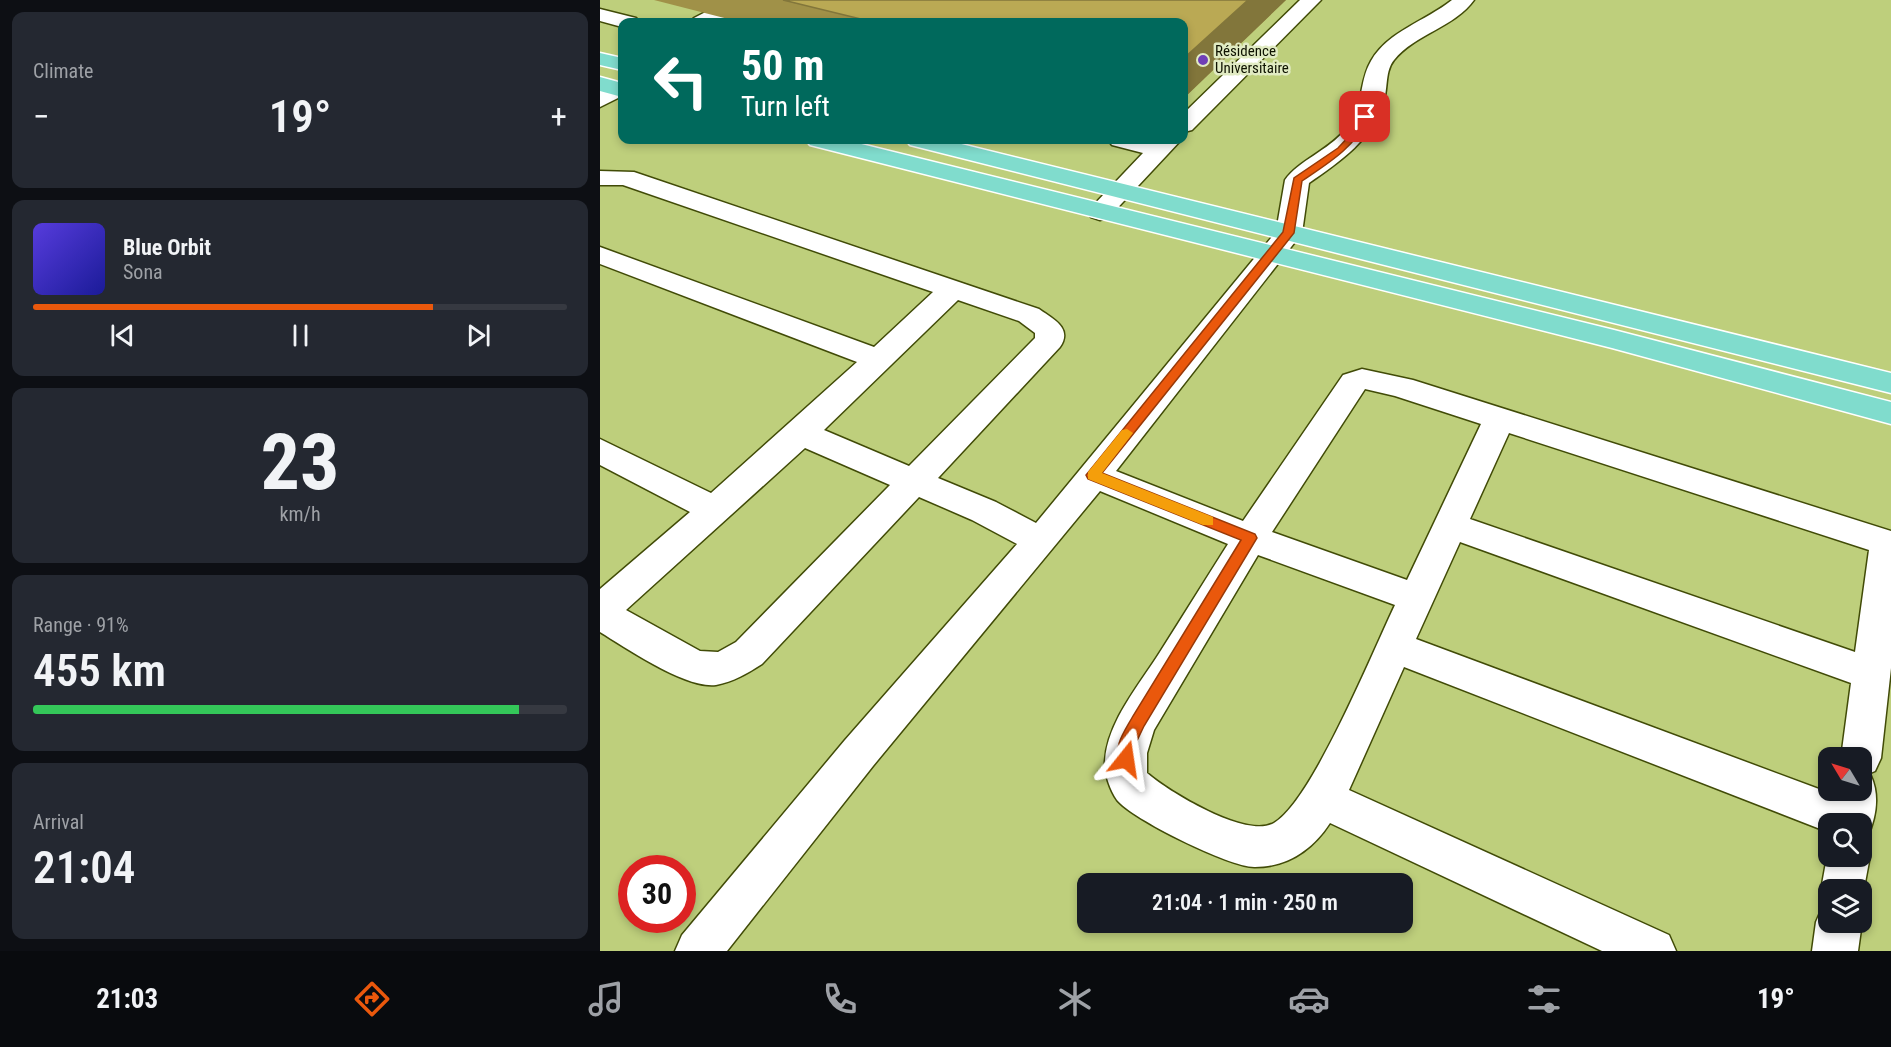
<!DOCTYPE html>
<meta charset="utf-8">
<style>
body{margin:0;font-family:"Roboto Condensed",sans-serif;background:#242831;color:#f1f3f6;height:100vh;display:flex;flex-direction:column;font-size:22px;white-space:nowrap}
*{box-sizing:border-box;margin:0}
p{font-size:20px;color:#9ea1a6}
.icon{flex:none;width:33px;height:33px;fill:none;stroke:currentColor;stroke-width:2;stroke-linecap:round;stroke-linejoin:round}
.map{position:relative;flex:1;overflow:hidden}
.panel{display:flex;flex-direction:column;gap:12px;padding:12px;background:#0d0f14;width:600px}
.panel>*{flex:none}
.guide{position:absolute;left:18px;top:18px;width:570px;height:126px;border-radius:12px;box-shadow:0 3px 9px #0003;background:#00695c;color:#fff;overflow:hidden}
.needle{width:39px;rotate:308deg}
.fabs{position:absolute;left:1218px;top:747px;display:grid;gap:12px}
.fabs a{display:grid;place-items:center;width:54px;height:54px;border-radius:12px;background:#171b24;box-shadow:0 3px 9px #0003;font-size:30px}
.speed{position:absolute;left:18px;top:855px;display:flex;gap:12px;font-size:30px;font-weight:700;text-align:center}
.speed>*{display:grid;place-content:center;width:78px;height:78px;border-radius:50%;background:#171b24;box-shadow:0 3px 9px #0003;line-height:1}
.speed .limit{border:9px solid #d22;background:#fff;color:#111}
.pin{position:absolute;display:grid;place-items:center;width:51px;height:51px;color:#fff;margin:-26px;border-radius:12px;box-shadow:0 3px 9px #0006}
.me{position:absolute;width:66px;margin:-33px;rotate:15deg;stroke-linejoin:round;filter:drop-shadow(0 0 4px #0008)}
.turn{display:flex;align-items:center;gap:21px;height:126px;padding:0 24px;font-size:27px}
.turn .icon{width:78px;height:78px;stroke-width:2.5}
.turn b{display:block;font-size:42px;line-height:51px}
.big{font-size:45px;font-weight:600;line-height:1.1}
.panel .tile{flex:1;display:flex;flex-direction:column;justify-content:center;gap:9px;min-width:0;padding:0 21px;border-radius:12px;background:#242831}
.panel .dial{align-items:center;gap:0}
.dial b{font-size:78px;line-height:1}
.song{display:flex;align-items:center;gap:18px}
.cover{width:72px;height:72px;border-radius:9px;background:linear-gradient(135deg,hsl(250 70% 55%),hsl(240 70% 35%))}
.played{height:6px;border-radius:3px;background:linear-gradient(90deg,#ea580c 75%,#363941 75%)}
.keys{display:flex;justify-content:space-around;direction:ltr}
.heat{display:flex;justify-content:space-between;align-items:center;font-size:33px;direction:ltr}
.charge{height:9px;border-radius:4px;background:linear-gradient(90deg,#34c759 91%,#363941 0)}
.trip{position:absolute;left:477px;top:873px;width:336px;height:60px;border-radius:12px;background:#171b24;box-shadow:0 3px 9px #0003;font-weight:600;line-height:60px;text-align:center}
.tab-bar{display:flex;height:96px;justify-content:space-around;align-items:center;background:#090b0e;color:#9ea1a6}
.tab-bar .icon{width:42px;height:42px}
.tab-bar .selected{color:#ea580c}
.tab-bar b{font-size:27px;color:#f1f3f6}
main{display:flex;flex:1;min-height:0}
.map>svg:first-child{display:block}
</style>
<main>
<section class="panel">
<div class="tile"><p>Climate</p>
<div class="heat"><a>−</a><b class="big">19°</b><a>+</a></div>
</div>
<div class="tile">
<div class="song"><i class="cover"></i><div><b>Blue Orbit</b><p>Sona</p></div></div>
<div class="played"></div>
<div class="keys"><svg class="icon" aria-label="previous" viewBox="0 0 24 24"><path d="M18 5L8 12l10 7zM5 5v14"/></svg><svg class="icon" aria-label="pause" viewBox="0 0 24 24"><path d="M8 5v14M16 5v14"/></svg><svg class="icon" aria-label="next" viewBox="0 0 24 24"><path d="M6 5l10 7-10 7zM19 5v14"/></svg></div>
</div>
<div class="tile dial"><b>23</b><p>km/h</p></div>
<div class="tile"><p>Range · 91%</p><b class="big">455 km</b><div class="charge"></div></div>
<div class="tile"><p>Arrival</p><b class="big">21:04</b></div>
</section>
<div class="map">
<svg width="1291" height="951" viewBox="0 0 1291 951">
<rect width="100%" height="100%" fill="#becf7c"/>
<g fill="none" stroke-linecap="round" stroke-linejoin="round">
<defs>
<path id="minor" d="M129,0H155L152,4L116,22H91L94,18Z
M700,0H721L592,130L584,132V113Z
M852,0H874C855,27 815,34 794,60C785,71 788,87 784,100C773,139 741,161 709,183L702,233L516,471L643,521L743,375L762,369L813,380L1291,531V668L1281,758L1275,771L1266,775L1271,776C1280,796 1276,818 1267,838L1262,840V824H1228V832L804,667L749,790L1069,935L1076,951H1002L730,823C713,849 688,867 655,867C631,868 532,819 517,800C510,790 504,773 505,761C507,722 540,684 560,652C583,616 605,580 628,544L500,491L273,766L127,951H75L82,935L245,740L417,544L372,520L319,497L162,664C148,673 133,682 116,685C86,689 26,648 0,632V589L90,512L0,465V439L111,493L257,362L0,264V247L274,347L333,292L23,185H0V171L34,172L439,309C453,319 473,328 460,347L338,478L396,502L436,523L676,232L685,180C698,161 729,150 745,130C765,107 758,83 771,61C788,31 826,21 852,0ZM358,300L419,321L435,333V338L309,466L224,430ZM765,389L795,396L881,424L807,580L672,532ZM909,433L1269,550L1255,652L870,519ZM205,448L290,485L136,642L118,652L100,651L26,610ZM860,542L1251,683L1241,758H1262V790H1235V795L816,639ZM658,555L795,605C773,651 712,801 674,823C646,839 569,792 547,773V753L554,730Z
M0,9L36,18L39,22H22V27L0,21Z
M22,80V96L0,107V90Z
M508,140H581L509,217L500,220L491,217L487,212L543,153L512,145Z
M1262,840L1270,856L1262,899V890H1228V922H1262L1258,951H1212L1216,922L1223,906L1227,904L1221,890L1228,851V856H1262Z"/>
<path id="major" d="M0,53L22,58V70L0,65Z
M0,77L22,83V97L0,91Z
M206,140H245L1014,330L1291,402V424L1012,348L210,145Z
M306,140H345L1291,373V393L310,145Z"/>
</defs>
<!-- minor casing -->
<use href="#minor" stroke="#414b07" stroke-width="3"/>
<!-- major casing -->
<use href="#major" stroke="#fff" stroke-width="3"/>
<!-- minor -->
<use href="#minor" fill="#fff" fill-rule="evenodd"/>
<!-- major -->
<use href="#major" fill="#80dccd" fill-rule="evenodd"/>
</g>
<!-- wall -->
<path fill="#a09148" d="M54,0H686L584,98V22H140Z"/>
<!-- shaded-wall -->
<path fill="#82763b" d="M648,0H686L584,98V58Z"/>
<!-- building -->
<path fill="#baa954" stroke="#82763b" stroke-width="1.5" d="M183,0H648L584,58V22H273Z"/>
<!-- route -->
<path fill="#ea580c" stroke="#983908" stroke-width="1.5" d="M761,115L769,117C754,148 730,162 702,181L694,233L502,473L655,534L657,538L544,726L534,747L532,764L526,767L520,764C512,747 525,731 533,716L641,540L488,479L486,475L683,232L694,178L738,148L751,134Z"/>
<!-- slow -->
<path fill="#f59e0b" d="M527,429L533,433L502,473L613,517V525H603L488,479V472L522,430Z"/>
<!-- markers -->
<circle fill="#703fb7" stroke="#e1ebc3" stroke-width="2" cx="603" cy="60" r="6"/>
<g text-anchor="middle" stroke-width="5" stroke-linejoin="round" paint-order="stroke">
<!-- far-poi labels -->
<g font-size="15" fill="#0e1200" stroke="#e1ebc3" text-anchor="start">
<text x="615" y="56">Résidence<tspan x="615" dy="17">Universitaire</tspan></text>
</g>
</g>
</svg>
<div class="fabs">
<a><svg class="needle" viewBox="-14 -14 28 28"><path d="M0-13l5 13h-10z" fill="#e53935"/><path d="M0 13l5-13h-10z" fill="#9ea1a6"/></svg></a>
<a><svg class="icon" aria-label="search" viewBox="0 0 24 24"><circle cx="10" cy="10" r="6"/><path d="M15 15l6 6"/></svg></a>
<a><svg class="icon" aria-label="layers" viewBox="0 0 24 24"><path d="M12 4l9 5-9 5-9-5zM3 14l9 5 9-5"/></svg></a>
</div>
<div class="speed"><div class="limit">30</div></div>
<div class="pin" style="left:765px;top:117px;background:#d93025"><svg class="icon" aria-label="arrive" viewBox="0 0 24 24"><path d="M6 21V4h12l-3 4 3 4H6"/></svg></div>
<svg class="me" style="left:526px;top:759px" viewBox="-20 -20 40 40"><path d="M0-17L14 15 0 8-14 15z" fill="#ea580c" stroke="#fff" stroke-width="4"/></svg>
<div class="trip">21:04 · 1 min · 250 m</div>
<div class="guide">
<div class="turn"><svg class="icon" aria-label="left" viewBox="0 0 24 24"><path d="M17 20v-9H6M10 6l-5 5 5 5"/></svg><div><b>50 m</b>Turn left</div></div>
</div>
</div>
</main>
<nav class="tab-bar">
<b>21:03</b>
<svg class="icon selected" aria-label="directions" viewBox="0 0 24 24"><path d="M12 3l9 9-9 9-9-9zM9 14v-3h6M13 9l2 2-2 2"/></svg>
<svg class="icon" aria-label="music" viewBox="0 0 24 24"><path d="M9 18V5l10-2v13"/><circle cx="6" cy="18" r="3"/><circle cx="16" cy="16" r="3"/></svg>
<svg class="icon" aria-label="phone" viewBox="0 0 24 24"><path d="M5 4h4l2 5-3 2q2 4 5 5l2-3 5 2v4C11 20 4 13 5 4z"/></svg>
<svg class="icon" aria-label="climate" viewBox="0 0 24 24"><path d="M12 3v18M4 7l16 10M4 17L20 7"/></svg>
<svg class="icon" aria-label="car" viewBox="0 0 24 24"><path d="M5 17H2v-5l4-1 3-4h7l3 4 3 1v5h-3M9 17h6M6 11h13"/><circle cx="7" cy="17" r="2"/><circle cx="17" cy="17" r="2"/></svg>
<svg class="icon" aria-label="filters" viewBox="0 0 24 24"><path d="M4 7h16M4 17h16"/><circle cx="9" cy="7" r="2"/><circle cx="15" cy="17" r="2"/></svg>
<b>19°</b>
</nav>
